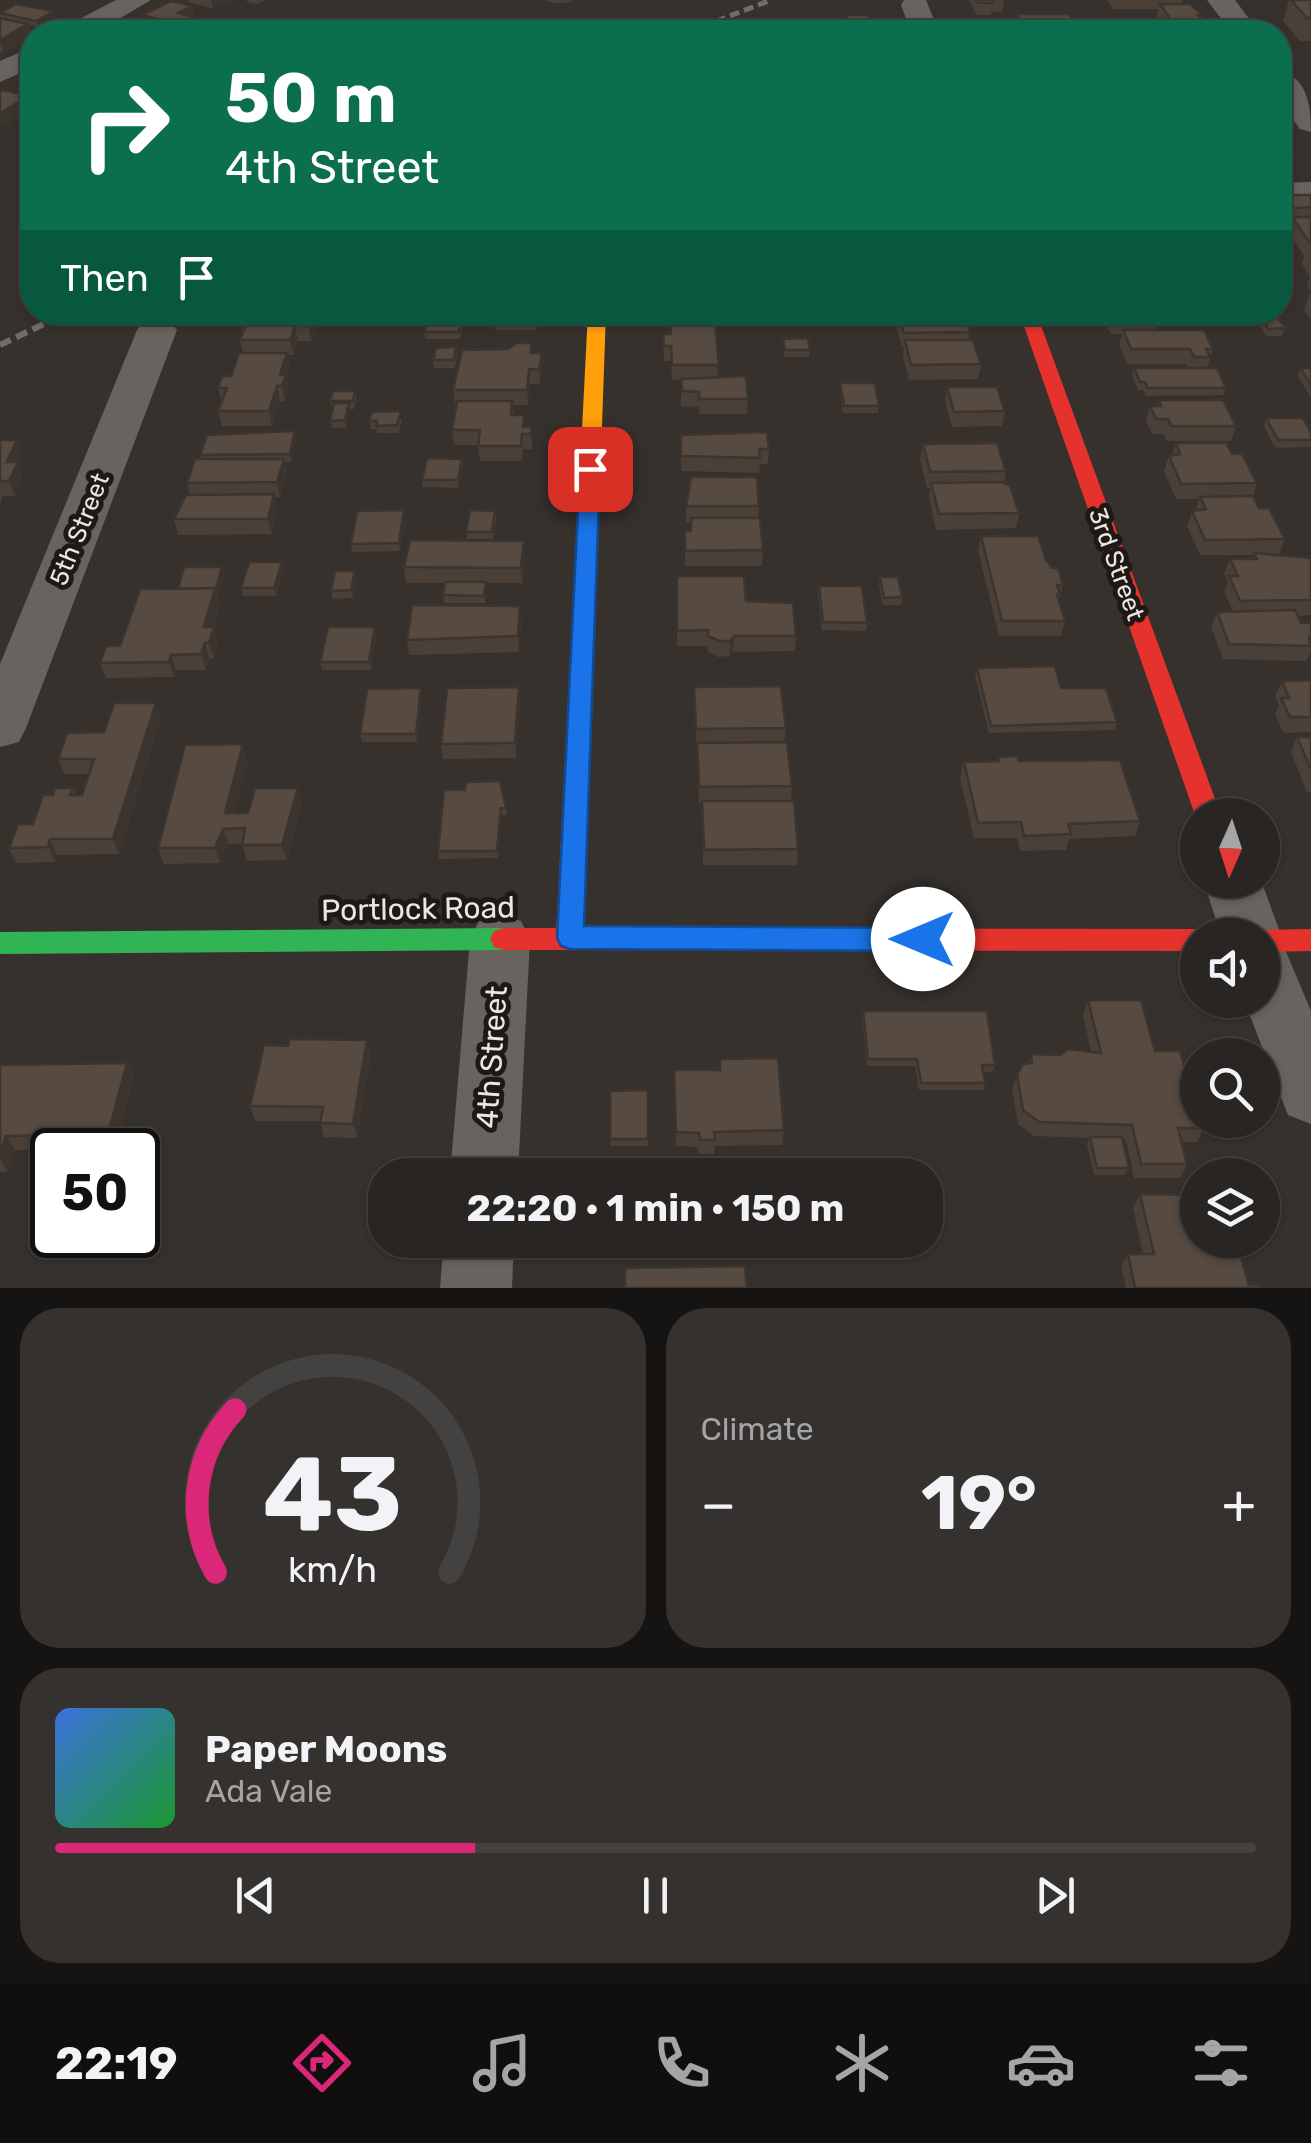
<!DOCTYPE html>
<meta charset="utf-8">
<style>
body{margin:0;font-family:Rubik,sans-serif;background:#34312f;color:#f1f3f6;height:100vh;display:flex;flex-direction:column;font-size:38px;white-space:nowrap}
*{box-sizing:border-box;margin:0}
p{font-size:32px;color:#a5a5a5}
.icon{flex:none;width:55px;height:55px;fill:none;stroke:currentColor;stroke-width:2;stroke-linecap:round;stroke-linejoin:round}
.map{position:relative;height:1288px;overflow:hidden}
.panel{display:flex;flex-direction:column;gap:20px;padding:20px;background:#161413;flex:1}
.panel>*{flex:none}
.hud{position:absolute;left:20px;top:20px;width:1272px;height:305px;border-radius:40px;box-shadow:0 2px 8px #0004,0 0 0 2px #444240;background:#0b6e4f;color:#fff;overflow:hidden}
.needle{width:65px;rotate:183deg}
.fabs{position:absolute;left:1180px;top:798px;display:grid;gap:20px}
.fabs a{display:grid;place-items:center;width:100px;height:100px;border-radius:50%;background:#282522;box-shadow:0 2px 8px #0004,0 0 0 2px #444240;font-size:50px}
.speed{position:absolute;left:30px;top:1128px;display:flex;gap:20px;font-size:50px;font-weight:700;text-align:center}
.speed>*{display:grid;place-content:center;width:130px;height:130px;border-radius:50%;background:#282522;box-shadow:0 2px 8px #0004,0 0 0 2px #444240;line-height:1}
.speed .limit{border:5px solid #111;border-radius:15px;background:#fff;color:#111}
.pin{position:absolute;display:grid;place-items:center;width:85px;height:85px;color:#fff;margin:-42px;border-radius:20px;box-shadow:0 5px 15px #0006}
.me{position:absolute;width:110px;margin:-55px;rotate:270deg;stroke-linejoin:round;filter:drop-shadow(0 0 8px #0008)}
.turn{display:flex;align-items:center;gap:35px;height:210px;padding:0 40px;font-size:45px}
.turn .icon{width:130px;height:130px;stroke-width:2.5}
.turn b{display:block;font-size:70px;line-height:85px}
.then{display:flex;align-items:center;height:95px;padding:0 40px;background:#0003;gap:20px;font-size:38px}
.big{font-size:75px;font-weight:700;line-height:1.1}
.panel .card{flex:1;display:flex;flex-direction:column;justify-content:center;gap:15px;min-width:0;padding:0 35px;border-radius:40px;background:#34312f}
.panel .dial{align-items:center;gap:0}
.dial svg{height:260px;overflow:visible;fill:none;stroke:#444240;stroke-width:7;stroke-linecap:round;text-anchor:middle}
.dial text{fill:#f1f3f6;stroke:none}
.song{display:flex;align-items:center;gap:30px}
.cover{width:120px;height:120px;border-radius:15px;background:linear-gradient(135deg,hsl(220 70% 55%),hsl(130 70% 35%))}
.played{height:10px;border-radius:5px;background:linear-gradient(90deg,#db2777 35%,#444240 35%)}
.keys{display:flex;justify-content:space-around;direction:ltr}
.heat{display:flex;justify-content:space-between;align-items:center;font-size:55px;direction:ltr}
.panel .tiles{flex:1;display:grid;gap:20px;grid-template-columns:1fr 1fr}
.card:last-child{grid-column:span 2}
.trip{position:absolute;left:368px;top:1158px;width:575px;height:100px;border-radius:40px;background:#282522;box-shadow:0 2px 8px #0004,0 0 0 2px #444240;font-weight:700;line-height:100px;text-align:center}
.tab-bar{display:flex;height:160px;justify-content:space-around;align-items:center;background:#100f0e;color:#a5a5a5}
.tab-bar .icon{width:70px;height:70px}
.tab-bar .current{color:#db2777}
.tab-bar b{font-size:45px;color:#f1f3f6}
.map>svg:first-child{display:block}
</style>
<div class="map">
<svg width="1311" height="1288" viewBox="0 0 1311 1288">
<rect width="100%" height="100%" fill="#36312d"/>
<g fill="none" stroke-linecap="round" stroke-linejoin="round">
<!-- street -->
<path fill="#67635f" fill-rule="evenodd" d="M116,0H151L97,32H62L66,26Z
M904,0H926L939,32H911L901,5Z
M1207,0H1235L1259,32H1231Z
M32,47V68L0,82V61Z
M1280,71C1308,78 1311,107 1311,132L1300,129L1280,101Z
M1311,182V202L1280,203V183Z
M157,318L171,322L177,330L26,728L19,742L0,747V664L137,330L143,322Z
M1203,880H1261L1281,935L1276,944L1284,947L1311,1011V1124L1288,1115L1244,1000H1262V935H1221Z
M500,914L521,921L530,939L518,1175H450L470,939L479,921Z
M444,1240H514L512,1288H440Z"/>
<!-- fast -->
<path fill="#30b455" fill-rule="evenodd" d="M504,928L514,931L518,939L514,947L504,950L0,954V932Z"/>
<!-- slow -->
<path fill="#ff9f0a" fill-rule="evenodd" d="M588,312H606L584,938L580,946L570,949L560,946L556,938Z"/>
<!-- jam -->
<path fill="#e5322d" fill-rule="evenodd" d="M1019,312H1036L1221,815H1198V819L1195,815Z
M504,928L1198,929L1209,935H1198V951L504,950L494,947L490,939L494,931Z
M1311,929V951L1262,952V935H1251L1262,930Z"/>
<!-- rail-far1 -->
<path stroke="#706c6a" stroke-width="5" stroke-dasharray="10 5" stroke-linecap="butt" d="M688,32L771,0"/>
<!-- rail -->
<path stroke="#706c6a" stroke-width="6" stroke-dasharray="12 6" stroke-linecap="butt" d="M0,345L69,312"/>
</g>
<!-- wall -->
<path fill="#4a4038" d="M188,0H233L212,8L188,2Z
M247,0H266L258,4L247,2Z
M545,0H573L565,3H553Z
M969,0H1004L1002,12H991V15H976Z
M1107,0H1183L1182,4L1203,15L1199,28L1204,32H1153V28H1166L1157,17L1158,9H1113Z
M1289,0H1311V41H1300L1283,21Z
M192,6L195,17L200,19L203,31L200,32H165L152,29L153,32L145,27L142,15Z
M54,11L56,17L38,27L29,25L32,36L3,53L0,52V12Z
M1017,14L1074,23L1072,32H977L979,24H1015Z
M1280,138L1293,159L1289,173H1280Z
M1280,195H1311V292L1307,285L1310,277L1302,264L1304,256L1288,231L1291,222L1280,223Z
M1309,295H1311V320L1304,310Z
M242,312H316L318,322L311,341H298L293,355H287L290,368L287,379L289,389L285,401H280L272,426H222L218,411L222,402L218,388L231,376L243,353L240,340L243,333L240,319Z
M487,312H538L536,330H495L494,318H488Z
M669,312H772L771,317L715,318L718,377L748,399L747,414H699V407L681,406V380H672L671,361H664L663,334H670Z
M897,312H966L970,332L968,340L981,364L978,379L909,380L903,355L904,347H902L896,324Z
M1096,312H1155L1158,319L1155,330L1213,349L1207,368L1226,388L1224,395L1146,396L1143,390H1138L1132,375L1134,368H1188L1186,364H1127L1119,345L1122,334H1111L1106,324H1101Z
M1261,316L1285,328L1282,336H1266L1258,323Z
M462,317L463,325L460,339H425L424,332Z
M783,339L810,350L809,357H784Z
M531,343L532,353H542V368L540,384H530L528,405H513L514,415L525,427H531L532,449H523L522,461H480L478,445H454L452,430L456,405H455L453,390L508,349Z
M456,347L457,355L455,368H434L433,360Z
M1301,368H1311V398L1298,376Z
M840,383L879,406L878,413H843L840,390Z
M947,387L1005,411L1002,426L952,427L945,402Z
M355,391L356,398L354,409H350L346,428H332L330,421L333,409L330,401Z
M1158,400L1236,426L1231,441H1167L1163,434H1152L1146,421L1150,406H1157Z
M1266,418L1311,433V447L1275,448L1264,426Z
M402,419L399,433H377V429H371L369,421Z
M681,435L769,449L768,464H760L759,473L681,471Z
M297,439L291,462H284L287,474L280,497H275L277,510L272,534L178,535L174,519L190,495L187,483L201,459L200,455Z
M0,440H17L22,455L18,463L23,477L15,496H3L0,504Z
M1176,443L1232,454L1257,483L1253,496L1259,508L1285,539L1279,554H1270L1311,558V615L1298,616L1301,623H1311V652L1306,661L1223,659L1211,627L1217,612L1233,611L1224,592L1228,581L1224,574L1230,559H1252L1254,555H1200L1187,526L1192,511L1196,510L1199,499H1176L1164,471L1169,456H1172Z
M923,444L1006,471L1004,483L1019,513L1016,528L936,530L929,498L930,488H927L920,459Z
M462,459L463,467L458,488L423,487L422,480Z
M686,506H759L758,518L763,550L762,566H685V531H691V522H686Z
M404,510L405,518L400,551L352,552L351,544Z
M495,511L496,518L493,539H467L466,532Z
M981,536L1046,560L1063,585L1059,601L1065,621L1061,636H999L978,551Z
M524,541L525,556L522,583H486L485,603H444L443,595L445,583H406L404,567Z
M282,562L283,570L276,596H243L241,588Z
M222,567L224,575L218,596L220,604L213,627L218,643L214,658L209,659L206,670H176L174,677L106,678L100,663L120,646L178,589Z
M677,576L746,601L796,636L795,651L733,652L729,656L718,657L708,652L707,646H677Z
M880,577L902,597L901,605H883L879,585Z
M357,578L353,598L333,599L331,591Z
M819,586L867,623L866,631L822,630L818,594Z
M522,621L519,652L409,655L407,640Z
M377,635L371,670H322L320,662Z
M977,668L1061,688L1117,722L1115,730L989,733L975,675Z
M1311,680V732L1283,733L1275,714L1279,705L1275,696L1282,681Z
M519,687L520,702L516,758L443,759L441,744Z
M694,687L786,728L784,742L792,786L791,801L798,849L797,865H703L702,803H699Z
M421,688L422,696L417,742H362L360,734Z
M156,703L161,718L119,854L57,855L55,862L16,863L9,848L33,824L53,795L73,788L76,795H82L89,774H64L58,759Z
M1297,737H1311V792H1307L1291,752Z
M998,757L1019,761L1140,821L1135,836L1069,839L1066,850L1020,851L1017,838H974L960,778L964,762L997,761Z
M248,760L234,813H248L298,788L302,803L287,860L247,861L242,844H228L220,863L164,864L158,848Z
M444,790L506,807L507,815H502L498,858L439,859L438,851Z
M1088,1000L1155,1051L1188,1080L1198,1079V1120L1204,1128L1197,1142H1181L1187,1164L1180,1178H1134L1126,1140L1122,1139L1129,1168L1125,1175H1094L1087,1145L1089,1138L1034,1136L1018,1124L1012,1089L1017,1075L1028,1064L1031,1054L1060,1055L1091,1052L1083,1015Z
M863,1011L995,1065L992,1072H983L985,1083L983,1090H919L915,1066H867L862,1018Z
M367,1040L371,1055L357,1138L324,1137L320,1121H255L250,1106L288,1046Z
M720,1059L784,1130L782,1145L715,1146L714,1154H699L698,1147L676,1146L674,1085L719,1070Z
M127,1063L134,1077L115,1148L15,1150L8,1172H0V1065Z
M648,1090V1146H610V1091Z
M1140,1194L1213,1253L1249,1285L1261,1288H1126L1121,1267L1128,1254H1143L1133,1208Z"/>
<!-- shaded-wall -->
<path fill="#3c342e" d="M211,0H233L212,8Z
M192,6L195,18L181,26L178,13Z
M54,11L56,17L38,27L36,21Z
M200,19L203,31L200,32H188L186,26Z
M28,24L32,36L3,53L0,40Z
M29,96L32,110L0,128V113Z
M313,312H316L318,322L311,341L309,326Z
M295,326L298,341L293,355L290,340Z
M287,353L290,368L287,379L289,389L285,401L280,375Z
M542,353V368L540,384L539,370Z
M529,369L530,384L528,405L527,390Z
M277,386L280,401L272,426L269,411Z
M349,403L350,411L346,428L345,420Z
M295,431L297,439L291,462L290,454Z
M17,440L22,455L18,463L23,477L15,496L9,481L7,462Z
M284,459L287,474L280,497L277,482Z
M462,459L463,467L458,488V480Z
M274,494L277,510L272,534L268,519Z
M404,510L405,518L400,551L399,543Z
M524,541L525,556L522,583L521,568Z
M282,562L283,570L276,596L274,588Z
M222,567L224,575L218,596L216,588Z
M355,571L357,578L353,598L351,590Z
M215,588L220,604L208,643L204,627Z
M520,606L522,621L519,652L518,636Z
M214,627L218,643L214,658L209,643Z
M375,627L377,635L371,670L369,662Z
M734,636L733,652L729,656L730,641Z
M205,643L209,659L206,670L201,654Z
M171,655L176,670L174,677L169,662Z
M519,687L520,702L516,758L515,743Z
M421,688L422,696L417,742L416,734Z
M156,703L161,718L119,854L113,839Z
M243,744L248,760L230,828L225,813Z
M298,788L302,803L287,860L282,845Z
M501,808L502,815L498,858L497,851Z
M223,829L228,844L220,863L215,848Z
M50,839L57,855L55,862L48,847Z
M367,1040L371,1055L357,1138L353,1124Z
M127,1063L134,1077L115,1148L108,1134Z
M6,1136L15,1150L8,1172L0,1159Z"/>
<!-- building -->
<path fill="#564a41" stroke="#3c342e" stroke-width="2.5" d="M976,0H991L993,3H978Z
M1291,0H1311V18H1307Z
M171,1L192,6L178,13L200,19L186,26L142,15Z
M16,4L54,11L36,21L0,13Z
M1160,4H1190L1203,15H1198L1201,19L1171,20Z
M1017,14H1069L1074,23L1055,24L1058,31H1040L1041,32H982L979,24H1021Z
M846,15H867L870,19L872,32H828L826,24L837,25L836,20H847Z
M0,18L28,24L0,40Z
M126,24L152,29L146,32H110Z
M1153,28H1201L1204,32H1156Z
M3,90L29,96L0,113V92Z
M1280,138L1293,159H1280Z
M1280,195H1311V207L1285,209L1280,203Z
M1292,217H1311V242H1309Z
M242,312H313L309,326H295L290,340H240L248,319H240Z
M494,312H535V315H494Z
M669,312H714L719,365H672L671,346H664L663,334H671Z
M898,312H966L970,332L904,333Z
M1111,312H1155L1158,319H1114Z
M1277,315L1285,328L1268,329L1261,316Z
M428,317H462L459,332H424Z
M1123,330H1204L1213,349H1206L1210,357H1194L1190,349H1131Z
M808,338L810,350H785L783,339Z
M905,340H973L981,364L911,365Z
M517,343H531V353H542L539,370L529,369L527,390H453L462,350L508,349Z
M456,347L454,360H433L436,348Z
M239,353H287L280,375H286L282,386H277L269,411H218L227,388H218L222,376H231Z
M1134,368H1217L1226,388H1148L1145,382H1140Z
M1301,368H1311V386Z
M746,376L748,399H699V392L682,391L681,379Z
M840,383H875L879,406H844Z
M947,387H997L1005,411L954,412Z
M333,391H355L353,401H330Z
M1158,400H1223L1236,426H1171L1168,419H1156L1150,406H1161Z
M457,401H512L511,415H524L523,427H531V434H522L521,446H478L480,430H452Z
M334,403H349L345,420L330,421Z
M401,411L397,425L376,426L377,421H369L372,412Z
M1266,418H1303L1311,433V440H1278Z
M295,431L290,454L200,455L207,435Z
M767,432L769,449H759L760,458L681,456V435Z
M0,440H17L7,462H18L9,481H0Z
M997,443L1006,471L930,472L923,444Z
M1176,443H1227L1232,454H1242L1257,483L1181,484L1169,456L1180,454Z
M427,458L462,459L458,480H422Z
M195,459H284L277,482L187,483Z
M691,477H757L759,506H686Z
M1002,482L1010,485L1019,513L939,514L931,483Z
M274,494L268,519H174L186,495Z
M1253,496L1259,508H1269L1285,539L1205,540L1192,511L1206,509L1200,497Z
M404,510L399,543L351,544L357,511Z
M470,510L495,511L492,532H466Z
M691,518H760L763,550L685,551V531H691Z
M981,536H1038L1046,560L1052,568H1058L1063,585H1057L1060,593L1057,594L1065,621H1002Z
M410,540L524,541L521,568L404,567Z
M1254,553L1311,558V600L1240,601L1229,576H1238L1230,559H1257Z
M249,562H282L274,588H241Z
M184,567H222L216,588L178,589Z
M335,571H355L351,590L331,591Z
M677,576H744L746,601L793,603L796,636H734L730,641H719L708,636V630L677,631Z
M880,577H898L902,597L884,598Z
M445,582H486L484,596L443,595Z
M819,586H862L867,623L823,622Z
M215,588L204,627H214L209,643H205L201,654L171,655L169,662L100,663L106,646H120L140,589Z
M412,605L520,606L518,636L407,640Z
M1295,610L1301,623H1311V637H1309L1311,646L1229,644L1217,612Z
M328,627H375L369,662H320Z
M1055,666L1061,688H1106L1117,722L991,726L977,668Z
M1311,680V717H1290L1281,698H1289L1282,681Z
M781,686L786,728L696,729L694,687Z
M519,687L515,743L441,744L447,688Z
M421,688L416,734H360L367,689Z
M114,703H156L113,839H50L48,847L9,848L18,824H33L43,795H53L55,788H73L70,795H82L94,759H58L67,733L104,732Z
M1297,737H1311V769Z
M787,742L792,786L699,787L697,743Z
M243,744L225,813H248L255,788H298L282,845H242L245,828L223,829L215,848H158L185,745Z
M1017,756L1019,761L1120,760L1140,821L1068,824L1071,834L1024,836L1021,822L978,823L964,762L999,761L998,757Z
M500,781L506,807L501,808L497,851H438L444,790H465L466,782Z
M702,801H794L798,849L704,850Z
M1088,1000H1141L1155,1051H1180L1188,1080L1198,1079V1099H1196L1198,1120H1202L1204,1128H1178L1187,1164H1141L1132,1125L1039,1122L1023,1110L1017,1075L1023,1064L1032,1063L1031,1054L1060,1055L1068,1049L1101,1053Z
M863,1011H987L995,1065H982L985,1083H921L917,1059H868Z
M289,1039L367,1040L353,1124L320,1123L323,1107L250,1106L264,1045L288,1046Z
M778,1058L784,1130L714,1132L715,1140H700L699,1133L676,1132L674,1070H720V1059Z
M127,1063L108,1134L6,1136L0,1154V1065Z
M648,1090V1139H610V1091Z
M1090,1137H1122L1129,1168H1097Z
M1140,1194L1198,1195V1240H1210L1213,1253H1240L1249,1285H1260L1261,1288H1135L1128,1254H1154Z
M745,1266L747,1288H625V1268Z"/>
<!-- route -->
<path fill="#1a73e8" stroke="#114b97" stroke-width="2.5" d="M590,463L600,469L584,926L923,928L933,931L937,939L933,947L923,951L570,949L561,946L557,938L580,469Z"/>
<g text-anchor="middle" stroke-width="10" stroke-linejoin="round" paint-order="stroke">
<!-- street labels -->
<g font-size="25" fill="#ece5e0" stroke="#1e1916">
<text transform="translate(79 529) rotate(-68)" y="9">5th Street</text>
<text transform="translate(1117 564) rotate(70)" y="9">3rd Street</text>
</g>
<!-- near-street labels -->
<g font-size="30" fill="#ece5e0" stroke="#1e1916">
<text transform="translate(418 909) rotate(-1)" y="10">Portlock Road</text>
<text transform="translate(492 1057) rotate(-86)" y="10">4th Street</text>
</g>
</g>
</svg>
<div class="fabs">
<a><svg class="needle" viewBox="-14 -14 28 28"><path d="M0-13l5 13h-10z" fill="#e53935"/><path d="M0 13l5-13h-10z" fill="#a5a5a5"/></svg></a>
<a><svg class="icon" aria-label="sound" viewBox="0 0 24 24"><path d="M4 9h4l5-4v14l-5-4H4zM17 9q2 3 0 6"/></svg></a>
<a><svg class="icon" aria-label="search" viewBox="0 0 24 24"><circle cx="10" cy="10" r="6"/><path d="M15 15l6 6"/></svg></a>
<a><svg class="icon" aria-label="layers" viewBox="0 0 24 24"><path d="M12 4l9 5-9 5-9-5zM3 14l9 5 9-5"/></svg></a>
</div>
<div class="speed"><div class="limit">50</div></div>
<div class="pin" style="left:590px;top:469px;background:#d93025"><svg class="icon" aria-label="arrive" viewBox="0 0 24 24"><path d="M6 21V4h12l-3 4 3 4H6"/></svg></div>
<svg class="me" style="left:923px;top:939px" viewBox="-20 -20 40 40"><circle r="19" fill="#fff"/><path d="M0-13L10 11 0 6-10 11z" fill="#1a73e8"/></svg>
<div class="trip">22:20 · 1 min · 150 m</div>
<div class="hud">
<div class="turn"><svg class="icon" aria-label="right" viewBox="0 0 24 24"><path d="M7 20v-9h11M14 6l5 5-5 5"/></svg><div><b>50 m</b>4th Street</div></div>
<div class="then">Then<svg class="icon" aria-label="arrive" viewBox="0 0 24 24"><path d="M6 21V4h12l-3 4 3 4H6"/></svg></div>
</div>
</div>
<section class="panel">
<div class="tiles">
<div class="card dial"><svg viewBox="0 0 100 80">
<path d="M14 69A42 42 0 1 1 86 69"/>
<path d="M14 69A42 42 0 0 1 20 19" stroke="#db2777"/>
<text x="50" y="56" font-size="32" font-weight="700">43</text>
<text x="50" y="72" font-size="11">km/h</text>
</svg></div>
<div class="card"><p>Climate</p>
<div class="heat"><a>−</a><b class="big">19°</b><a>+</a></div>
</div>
<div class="card">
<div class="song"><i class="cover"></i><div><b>Paper Moons</b><p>Ada Vale</p></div></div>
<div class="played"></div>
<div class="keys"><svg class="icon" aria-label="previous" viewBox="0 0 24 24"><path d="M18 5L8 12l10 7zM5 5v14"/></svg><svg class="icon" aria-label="pause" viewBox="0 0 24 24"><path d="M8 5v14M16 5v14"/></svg><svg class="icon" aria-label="next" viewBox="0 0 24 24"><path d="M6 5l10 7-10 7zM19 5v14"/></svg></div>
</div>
</div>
</section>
<nav class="tab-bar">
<b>22:19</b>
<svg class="icon current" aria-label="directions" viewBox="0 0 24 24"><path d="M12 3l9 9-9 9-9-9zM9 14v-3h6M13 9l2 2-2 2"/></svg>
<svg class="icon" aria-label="music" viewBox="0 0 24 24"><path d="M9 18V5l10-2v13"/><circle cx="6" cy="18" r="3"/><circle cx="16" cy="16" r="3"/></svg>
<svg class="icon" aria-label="phone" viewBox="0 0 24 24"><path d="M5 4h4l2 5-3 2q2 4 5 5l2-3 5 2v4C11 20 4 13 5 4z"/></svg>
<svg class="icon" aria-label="climate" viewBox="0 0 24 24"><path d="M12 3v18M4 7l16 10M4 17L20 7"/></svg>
<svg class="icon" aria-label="car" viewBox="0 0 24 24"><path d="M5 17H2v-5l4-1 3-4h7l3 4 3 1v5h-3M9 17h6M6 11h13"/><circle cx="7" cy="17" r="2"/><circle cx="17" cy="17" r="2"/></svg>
<svg class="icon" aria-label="filters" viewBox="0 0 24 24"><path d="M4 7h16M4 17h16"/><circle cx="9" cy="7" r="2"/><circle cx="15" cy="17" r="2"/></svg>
</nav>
